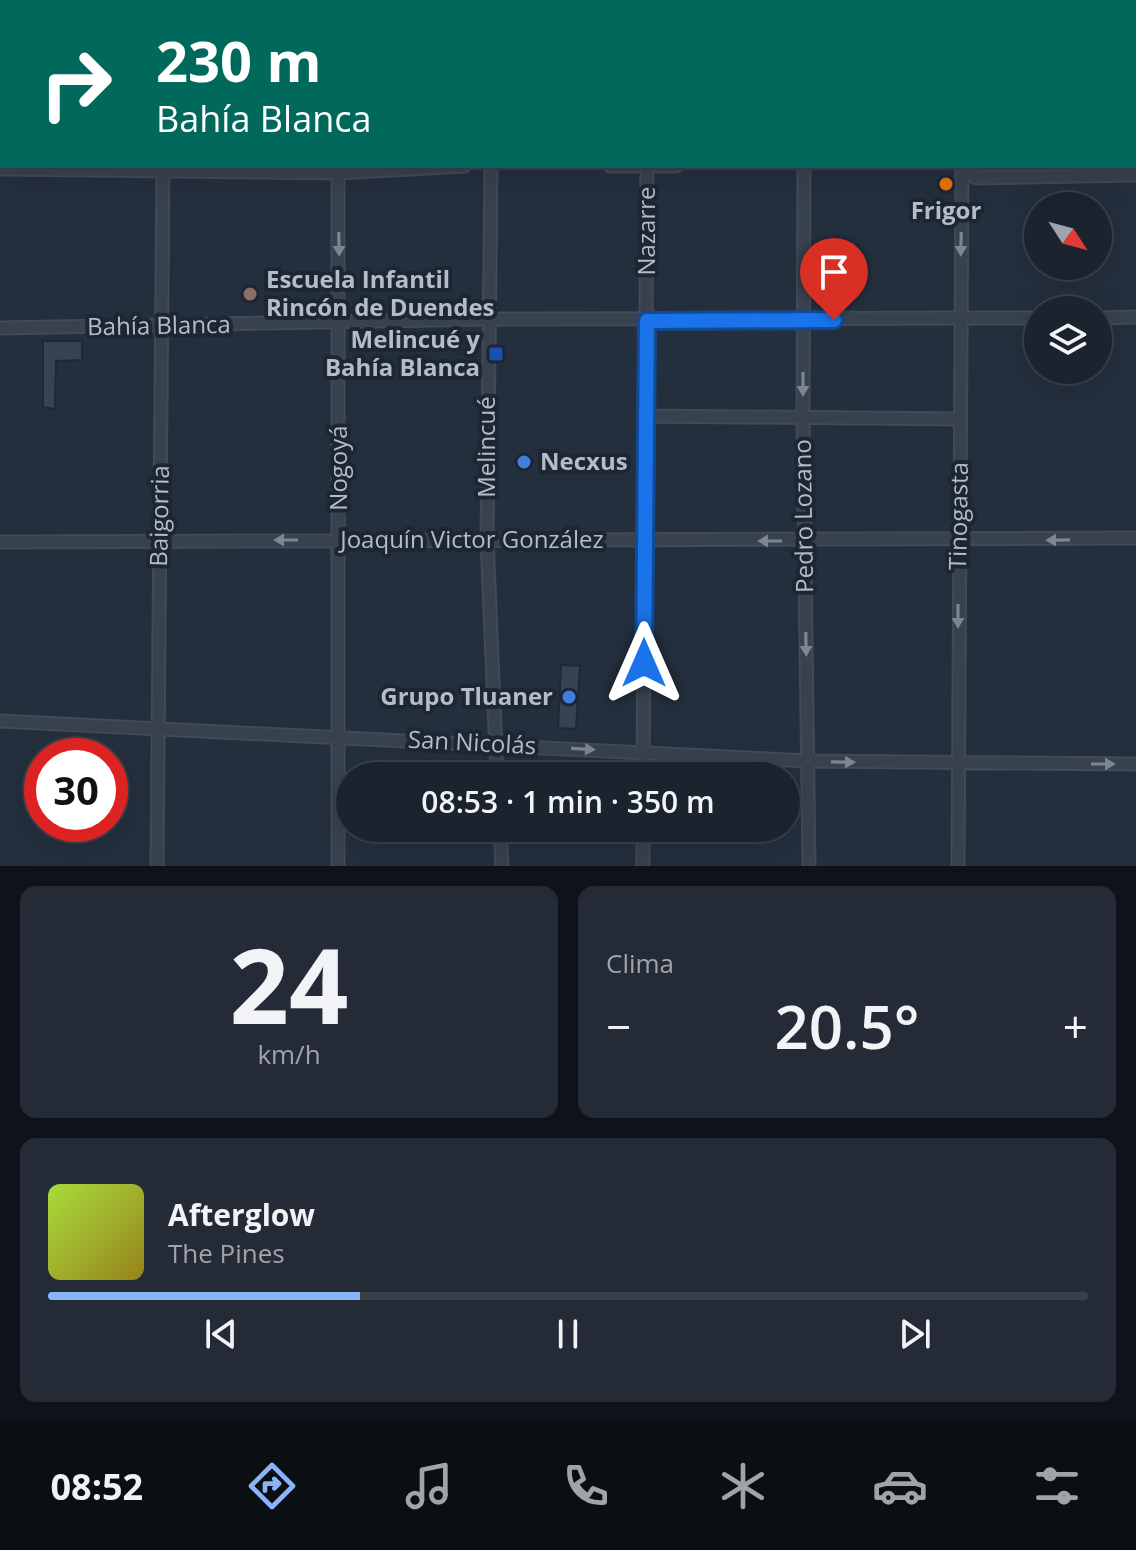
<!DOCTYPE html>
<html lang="es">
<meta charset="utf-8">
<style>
body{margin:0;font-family:"Open Sans",sans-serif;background:#242b36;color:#f1f3f6;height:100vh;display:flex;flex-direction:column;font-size:30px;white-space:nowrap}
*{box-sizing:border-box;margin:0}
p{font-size:26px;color:#a0a4aa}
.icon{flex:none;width:44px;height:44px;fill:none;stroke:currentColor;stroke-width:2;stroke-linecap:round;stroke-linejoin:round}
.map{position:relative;height:866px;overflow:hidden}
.sheet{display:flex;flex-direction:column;gap:20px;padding:20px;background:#0f1319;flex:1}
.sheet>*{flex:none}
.guide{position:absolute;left:0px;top:0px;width:1136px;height:168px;box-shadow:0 8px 32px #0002,0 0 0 2px #39404a;background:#00695c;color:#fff;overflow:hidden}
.needle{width:52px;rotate:126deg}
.fabs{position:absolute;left:1024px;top:192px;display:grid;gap:16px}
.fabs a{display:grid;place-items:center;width:88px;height:88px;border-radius:50%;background:#1b232e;box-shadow:0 8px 32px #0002,0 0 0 2px #39404a;font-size:40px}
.speed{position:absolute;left:24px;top:738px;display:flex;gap:16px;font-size:40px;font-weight:700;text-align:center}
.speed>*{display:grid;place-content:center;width:104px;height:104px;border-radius:50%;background:#1b232e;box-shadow:0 8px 32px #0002,0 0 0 2px #39404a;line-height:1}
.speed .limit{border:12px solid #d22;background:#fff;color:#111}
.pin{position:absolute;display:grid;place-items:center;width:68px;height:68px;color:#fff;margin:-82px -34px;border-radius:50% 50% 50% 0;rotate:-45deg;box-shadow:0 0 8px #0007}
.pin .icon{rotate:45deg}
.me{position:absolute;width:88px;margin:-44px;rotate:0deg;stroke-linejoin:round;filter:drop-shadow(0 0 6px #0008)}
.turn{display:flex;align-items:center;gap:28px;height:168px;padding:0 24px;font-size:36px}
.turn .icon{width:104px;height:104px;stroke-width:2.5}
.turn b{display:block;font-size:56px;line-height:68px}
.big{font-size:60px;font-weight:600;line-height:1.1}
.sheet .card{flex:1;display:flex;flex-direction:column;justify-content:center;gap:12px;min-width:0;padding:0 28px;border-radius:16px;background:#242b36}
.sheet .dial{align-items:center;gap:0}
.dial b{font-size:104px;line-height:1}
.song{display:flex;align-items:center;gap:24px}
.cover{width:96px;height:96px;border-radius:12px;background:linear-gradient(135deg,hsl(80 70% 55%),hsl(50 70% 35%))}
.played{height:8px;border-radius:4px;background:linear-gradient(90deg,#8ab4f8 30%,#39404a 30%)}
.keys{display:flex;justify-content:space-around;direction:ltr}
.heat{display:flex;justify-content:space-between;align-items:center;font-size:44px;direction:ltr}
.sheet .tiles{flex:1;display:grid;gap:20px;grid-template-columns:1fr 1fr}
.card:last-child{grid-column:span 2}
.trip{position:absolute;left:336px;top:762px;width:464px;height:80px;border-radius:40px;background:#1b232e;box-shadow:0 8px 32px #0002,0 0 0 2px #39404a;font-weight:600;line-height:80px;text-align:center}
.tabs{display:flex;height:128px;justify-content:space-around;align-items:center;background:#0b0e12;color:#a0a4aa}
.tabs .icon{width:56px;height:56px}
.tabs .active{color:#8ab4f8}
.tabs b{font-size:36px;color:#f1f3f6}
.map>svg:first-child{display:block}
</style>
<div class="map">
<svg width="1136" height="866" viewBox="0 0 1136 866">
<rect width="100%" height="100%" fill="#242f3e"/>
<!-- green -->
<path fill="#263c3f" d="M1136,165V171H982L986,167Z"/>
<!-- building -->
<path fill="#364354" stroke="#1f2835" stroke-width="2" d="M43,341H82V360L56,361L55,409L43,407Z
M561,665L580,666L576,729L558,728Z"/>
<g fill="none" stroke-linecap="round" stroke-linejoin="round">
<defs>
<path id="minor" d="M340,0V2
M488,0V2
M648,0V2
M806,0V2
M162,2V0
M962,2V0
M0,15H2
M1134,23H1136
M1134,160H1136
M491,166L487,540L497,776
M610,166H676
M804,166L803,418L809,866
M964,166L976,178L1136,175
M0,169L338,173L465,166
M1098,318L1136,317
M0,328L487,319L1038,318
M646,416L960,419
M0,542L1136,538
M0,721L807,761L1136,764
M643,776L647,166
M500,828L502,866
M157,866L163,166
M338,866V166
M643,866V828
M958,866L962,166"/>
</defs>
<!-- minor casing -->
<use href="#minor" stroke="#414a57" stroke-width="15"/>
<!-- minor -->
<use href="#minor" stroke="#38414e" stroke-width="11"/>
</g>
<!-- one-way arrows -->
<defs><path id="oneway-solid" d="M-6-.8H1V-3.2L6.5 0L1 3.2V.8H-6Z" transform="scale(2)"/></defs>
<g fill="#7c8592">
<use href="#oneway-solid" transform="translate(339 244) rotate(89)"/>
<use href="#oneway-solid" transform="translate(961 244) rotate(91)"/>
<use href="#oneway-solid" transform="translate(803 384) rotate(90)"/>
<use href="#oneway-solid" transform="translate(286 540) rotate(180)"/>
<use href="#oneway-solid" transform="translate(1058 540) rotate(179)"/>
<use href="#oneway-solid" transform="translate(770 541) rotate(-180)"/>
<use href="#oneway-solid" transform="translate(958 616) rotate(90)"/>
<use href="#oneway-solid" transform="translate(806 644) rotate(89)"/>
<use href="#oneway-solid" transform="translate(583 749) rotate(3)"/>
<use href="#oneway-solid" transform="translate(843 762) rotate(1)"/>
<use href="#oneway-solid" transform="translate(1103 764)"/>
</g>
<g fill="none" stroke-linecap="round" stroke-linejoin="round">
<defs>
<path id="route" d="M644,663L647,321L834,320"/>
</defs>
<!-- route casing -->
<use href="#route" stroke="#114b97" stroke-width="20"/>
<!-- route -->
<use href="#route" stroke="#1a73e8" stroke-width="14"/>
</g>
<!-- markers -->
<circle fill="#e8710a" stroke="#1d2633" stroke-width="3" cx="946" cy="184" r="8"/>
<circle fill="#8d6e63" stroke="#1d2633" stroke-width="3" cx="250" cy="294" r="8"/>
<rect fill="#1a4fb4" stroke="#1d2633" stroke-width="3" x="488" y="346" width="16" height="16" rx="4"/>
<g fill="#3f7fe0" stroke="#1d2633" stroke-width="3">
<circle cx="524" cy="462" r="8"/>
<circle cx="569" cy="697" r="8"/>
</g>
<g text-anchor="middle" stroke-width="8" stroke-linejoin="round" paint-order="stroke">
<!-- poi labels -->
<g font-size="24" font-weight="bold" fill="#b4bcc9" stroke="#1d2633" text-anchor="start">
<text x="946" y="219" text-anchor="middle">Frigor</text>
<text x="266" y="288">Escuela Infantil<tspan x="266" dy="28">Rincón de Duendes</tspan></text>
<text x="480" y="348" text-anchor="end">Melincué y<tspan x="480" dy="28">Bahía Blanca</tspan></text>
<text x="540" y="470">Necxus</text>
<text x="553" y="705" text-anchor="end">Grupo Tluaner</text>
</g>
<!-- street labels -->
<g font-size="24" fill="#b4bcc9" stroke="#1d2633">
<text transform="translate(647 231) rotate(-90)" y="8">Nazarre</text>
<text transform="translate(159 326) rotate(-1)" y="8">Bahía Blanca</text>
<text transform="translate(487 447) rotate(-90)" y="8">Melincué</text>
<text transform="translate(339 468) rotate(-90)" y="8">Nogoyá</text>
<text transform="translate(160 516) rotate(-89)" y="8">Baigorria</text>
<text transform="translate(804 516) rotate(-91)" y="8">Pedro Lozano</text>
<text transform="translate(959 516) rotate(-89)" y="8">Tinogasta</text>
<text x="472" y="548">Joaquín Victor González</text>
<text transform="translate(472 743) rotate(3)" y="8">San Nicolás</text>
</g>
</g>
</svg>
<div class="fabs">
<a><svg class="needle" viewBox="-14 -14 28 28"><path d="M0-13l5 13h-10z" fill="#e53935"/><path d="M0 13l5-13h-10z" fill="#a0a4aa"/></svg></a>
<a><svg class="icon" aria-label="layers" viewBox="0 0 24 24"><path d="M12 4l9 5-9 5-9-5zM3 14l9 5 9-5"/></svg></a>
</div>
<div class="speed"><div class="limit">30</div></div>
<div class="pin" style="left:834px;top:320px;background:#d93025"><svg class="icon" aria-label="arrive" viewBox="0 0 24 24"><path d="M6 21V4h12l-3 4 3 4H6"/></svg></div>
<svg class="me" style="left:644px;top:663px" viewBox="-20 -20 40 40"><path d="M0-17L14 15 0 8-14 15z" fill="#1a73e8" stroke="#fff" stroke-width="4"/></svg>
<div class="trip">08:53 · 1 min · 350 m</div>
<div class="guide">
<div class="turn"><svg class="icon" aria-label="right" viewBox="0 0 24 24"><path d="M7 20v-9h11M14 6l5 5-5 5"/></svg><div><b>230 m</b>Bahía Blanca</div></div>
</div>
</div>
<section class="sheet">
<div class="tiles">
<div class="card dial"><b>24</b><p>km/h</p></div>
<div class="card"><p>Clima</p>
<div class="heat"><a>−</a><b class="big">20.5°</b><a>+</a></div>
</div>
<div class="card">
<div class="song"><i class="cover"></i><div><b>Afterglow</b><p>The Pines</p></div></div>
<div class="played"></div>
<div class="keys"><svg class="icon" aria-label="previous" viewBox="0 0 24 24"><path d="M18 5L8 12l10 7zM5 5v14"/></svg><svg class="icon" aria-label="pause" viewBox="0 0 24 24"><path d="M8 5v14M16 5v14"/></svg><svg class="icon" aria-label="next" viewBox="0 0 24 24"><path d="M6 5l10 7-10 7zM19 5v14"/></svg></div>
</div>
</div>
</section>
<nav class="tabs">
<b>08:52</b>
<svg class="icon active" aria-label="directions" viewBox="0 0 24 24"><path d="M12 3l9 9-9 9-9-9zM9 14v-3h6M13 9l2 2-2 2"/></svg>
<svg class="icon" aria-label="music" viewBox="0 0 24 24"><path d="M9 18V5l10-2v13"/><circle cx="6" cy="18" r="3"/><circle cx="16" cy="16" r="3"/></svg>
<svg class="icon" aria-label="phone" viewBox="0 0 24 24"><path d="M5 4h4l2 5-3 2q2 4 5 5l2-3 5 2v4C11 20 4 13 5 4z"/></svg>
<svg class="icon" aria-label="climate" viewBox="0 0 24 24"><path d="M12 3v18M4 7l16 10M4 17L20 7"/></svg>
<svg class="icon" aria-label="car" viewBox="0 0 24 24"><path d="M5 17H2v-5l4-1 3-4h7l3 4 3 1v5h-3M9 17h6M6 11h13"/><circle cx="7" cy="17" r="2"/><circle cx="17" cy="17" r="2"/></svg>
<svg class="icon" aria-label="filters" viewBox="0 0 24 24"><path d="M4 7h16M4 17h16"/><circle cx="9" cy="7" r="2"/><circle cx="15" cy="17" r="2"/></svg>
</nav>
